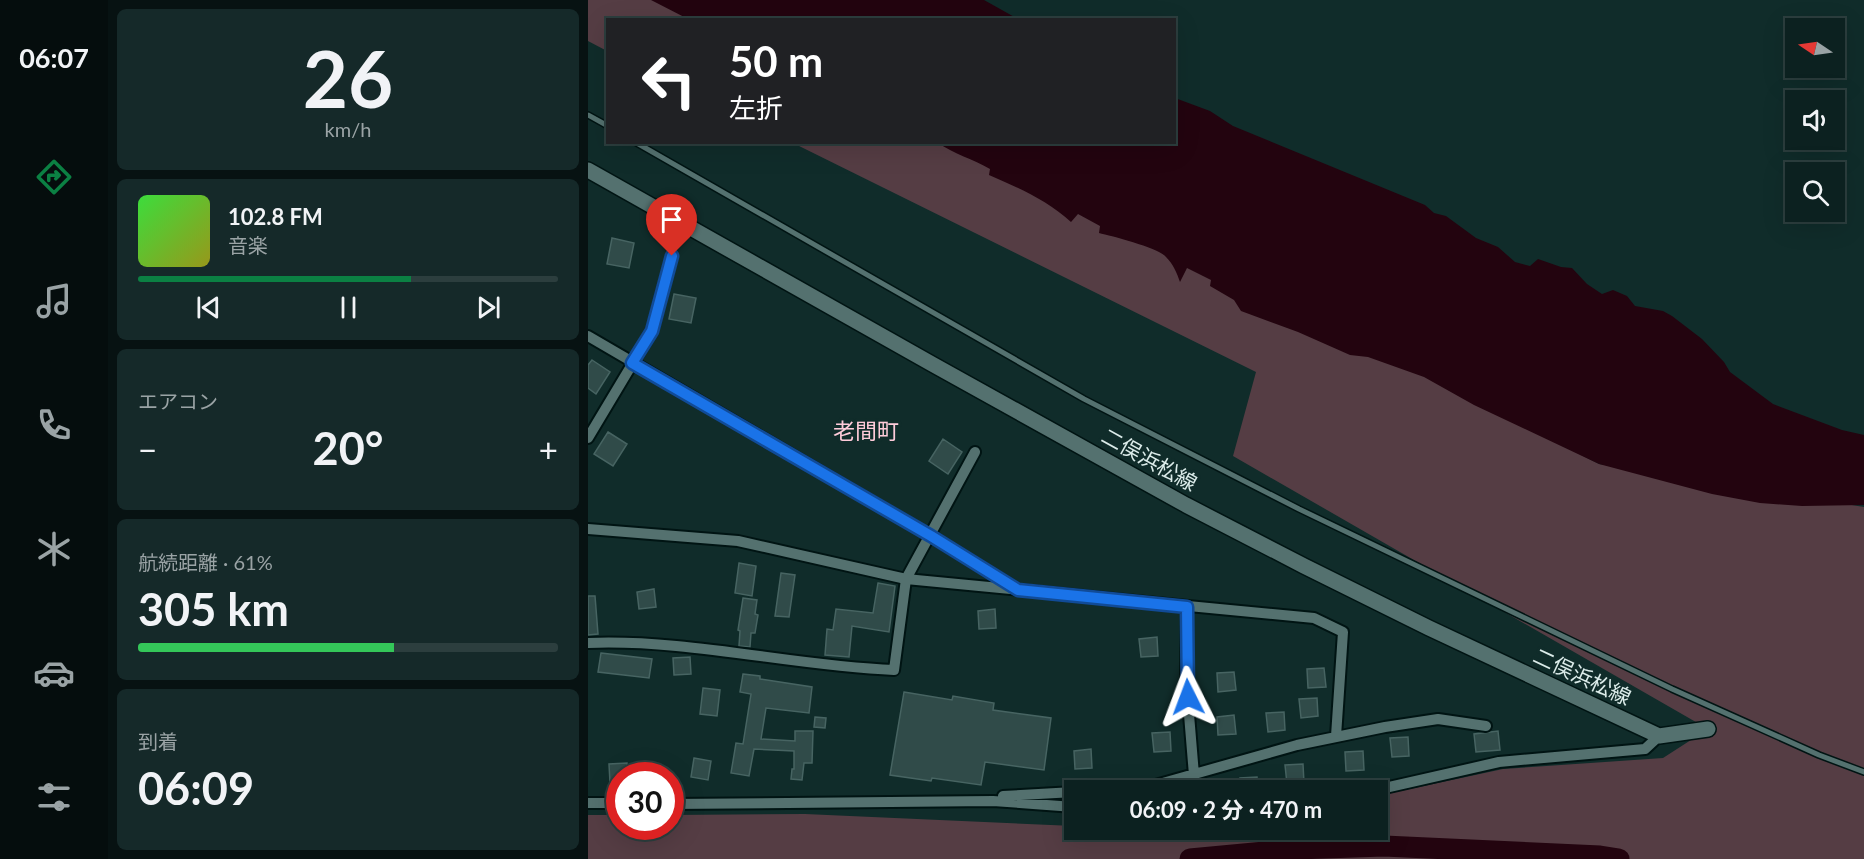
<!DOCTYPE html>
<html lang="ja">
<meta charset="utf-8">
<style>
body{margin:0;font-family:Lato,"Noto Sans JP",sans-serif;background:#152929;color:#f1f3f6;height:100vh;display:flex;flex-direction:column;font-size:22px;white-space:nowrap}
*{box-sizing:border-box;margin:0}
p{font-size:20px;color:#9aa3a5}
.icon{flex:none;width:33px;height:33px;fill:none;stroke:currentColor;stroke-width:2;stroke-linecap:round;stroke-linejoin:round}
.map{position:relative;flex:1;overflow:hidden}
.panel{display:flex;flex-direction:column;gap:9px;padding:9px;background:#071212;width:480px}
.panel>*{flex:none}
.hud{position:absolute;left:18px;top:18px;width:570px;height:126px;border-radius:0px;box-shadow:0 6px 24px #0002,0 0 0 2px #2c3e3e;background:#202124;color:#fff;overflow:hidden}
.needle{width:39px;rotate:283deg}
.buttons{position:absolute;left:1197px;top:18px;display:grid;gap:12px}
.buttons a{display:grid;place-items:center;width:60px;height:60px;border-radius:0px;background:#0c2120;box-shadow:0 6px 24px #0002,0 0 0 2px #2c3e3e;font-size:30px}
.speed{position:absolute;left:18px;top:762px;display:flex;gap:12px;font-size:30px;font-weight:700;text-align:center}
.speed>*{display:grid;place-content:center;width:78px;height:78px;border-radius:50%;background:#0c2120;box-shadow:0 6px 24px #0002,0 0 0 2px #2c3e3e;line-height:1}
.speed .limit{border:9px solid #d22;background:#fff;color:#111}
.pin{position:absolute;display:grid;place-items:center;width:51px;height:51px;color:#fff;margin:-62px -26px;border-radius:50% 50% 50% 0;rotate:-45deg;box-shadow:0 0 6px #0007}
.pin .icon{rotate:45deg}
.me{position:absolute;width:66px;margin:-33px;rotate:357deg;stroke-linejoin:round;filter:drop-shadow(0 0 4px #0008)}
.turn{display:flex;align-items:center;gap:21px;height:126px;padding:0 24px;font-size:27px}
.turn .icon{width:78px;height:78px;stroke-width:2.5}
.turn b{display:block;font-size:42px;line-height:51px}
.big{font-size:45px;font-weight:700;line-height:1.1}
.panel .widget{flex:1;display:flex;flex-direction:column;justify-content:center;gap:9px;min-width:0;padding:0 21px;border-radius:9px;background:#152929}
.panel .dial{align-items:center;gap:0}
.dial b{font-size:78px;line-height:1}
.song{display:flex;align-items:center;gap:18px}
.cover{width:72px;height:72px;border-radius:9px;background:linear-gradient(135deg,hsl(120 70% 55%),hsl(60 70% 35%))}
.played{height:6px;border-radius:3px;background:linear-gradient(90deg,#0b8043 65%,#2c3e3e 65%)}
.keys{display:flex;justify-content:space-around;direction:ltr}
.heat{display:flex;justify-content:space-between;align-items:center;font-size:33px;direction:ltr}
.charge{height:9px;border-radius:4px;background:linear-gradient(90deg,#34c759 61%,#2c3e3e 0)}
.trip{position:absolute;left:476px;top:780px;width:324px;height:60px;border-radius:0px;background:#0c2120;box-shadow:0 6px 24px #0002,0 0 0 2px #2c3e3e;font-weight:700;line-height:60px;text-align:center}
main{display:flex;flex:1;min-height:0}
.tabs{display:flex;flex-direction:column;width:108px;justify-content:space-around;align-items:center;background:#050d0d;color:#9aa3a5}
.tabs .icon{width:42px;height:42px}
.tabs .active{color:#0b8043}
.tabs b{font-size:27px;color:#f1f3f6}
.map>svg:first-child{display:block}
</style>
<main>
<nav class="tabs">
<b>06:07</b>
<svg class="icon active" aria-label="directions" viewBox="0 0 24 24"><path d="M12 3l9 9-9 9-9-9zM9 14v-3h6M13 9l2 2-2 2"/></svg>
<svg class="icon" aria-label="music" viewBox="0 0 24 24"><path d="M9 18V5l10-2v13"/><circle cx="6" cy="18" r="3"/><circle cx="16" cy="16" r="3"/></svg>
<svg class="icon" aria-label="phone" viewBox="0 0 24 24"><path d="M5 4h4l2 5-3 2q2 4 5 5l2-3 5 2v4C11 20 4 13 5 4z"/></svg>
<svg class="icon" aria-label="climate" viewBox="0 0 24 24"><path d="M12 3v18M4 7l16 10M4 17L20 7"/></svg>
<svg class="icon" aria-label="car" viewBox="0 0 24 24"><path d="M5 17H2v-5l4-1 3-4h7l3 4 3 1v5h-3M9 17h6M6 11h13"/><circle cx="7" cy="17" r="2"/><circle cx="17" cy="17" r="2"/></svg>
<svg class="icon" aria-label="filters" viewBox="0 0 24 24"><path d="M4 7h16M4 17h16"/><circle cx="9" cy="7" r="2"/><circle cx="15" cy="17" r="2"/></svg>
</nav>
<section class="panel">
<div class="widget dial"><b>26</b><p>km/h</p></div>
<div class="widget">
<div class="song"><i class="cover"></i><div><b>102.8 FM</b><p>音楽</p></div></div>
<div class="played"></div>
<div class="keys"><svg class="icon" aria-label="previous" viewBox="0 0 24 24"><path d="M18 5L8 12l10 7zM5 5v14"/></svg><svg class="icon" aria-label="pause" viewBox="0 0 24 24"><path d="M8 5v14M16 5v14"/></svg><svg class="icon" aria-label="next" viewBox="0 0 24 24"><path d="M6 5l10 7-10 7zM19 5v14"/></svg></div>
</div>
<div class="widget"><p>エアコン</p>
<div class="heat"><a>−</a><b class="big">20°</b><a>+</a></div>
</div>
<div class="widget"><p>航続距離 · 61%</p><b class="big">305 km</b><div class="charge"></div></div>
<div class="widget"><p>到着</p><b class="big">06:09</b></div>
</section>
<div class="map">
<svg width="1276" height="859" viewBox="0 0 1276 859">
<rect width="100%" height="100%" fill="#102c2a"/>
<!-- green -->
<path fill="#553d44" d="M0,0H104L141,19L20,20L19,51L0,41Z
M205,143H380L1011,464L1276,507V859H0V815H31L32,826H82L83,815L217,814L486,826V830L606,831L617,830H789V796L915,769L1075,758L1120,729L645,456L668,372Z"/>
<!-- water -->
<path fill="#23040f" d="M63,0H396L430,19H100Z
M587,98L622,111L645,126L837,205L846,213L858,216L888,238L910,247L927,262L942,266L950,259L973,267L984,268L999,284L1014,294L1025,290L1039,296L1047,306L1075,311L1084,316L1114,339L1136,362L1142,372L1185,404L1254,430L1276,435V505L1214,506L1172,503L1124,494L1011,464L886,405L836,377L780,357L762,355L710,332L653,311L646,300L622,286L623,280L599,268L592,282C589,273 585,264 578,257C571,248 524,236 511,233L512,226L490,214L483,222C459,200 431,188 401,175L402,169C385,159 366,154 350,143L586,142Z"/>
<g fill="none" stroke-linecap="round" stroke-linejoin="round">
<!-- river -->
<path stroke="#23040f" stroke-width="21" d="M602,859L708,849L796,846L1012,856L1031,859"/>
</g>
<!-- building -->
<path fill="#304b49" stroke="#476462" stroke-width="1.5" d="M24,238L46,243L41,268L19,264Z
M86,294L108,298L103,323L81,319Z
M4,360L22,372L8,394L0,388V365Z
M20,432L39,444L25,466L6,454Z
M355,439L374,452L360,474L341,461Z
M151,563L168,566L164,596L147,593Z
M193,573L207,575L201,617L187,616Z
M290,583L307,586L301,632L264,626L261,657L237,655L239,629L245,630L248,609L285,613Z
M66,589L68,607L51,609L49,592Z
M0,596H7L10,634L0,635Z
M155,598L169,600L167,614L170,615L167,633H163L162,647L151,646L152,631L150,630Z
M407,609L408,628L391,629L390,611Z
M569,637L570,656L553,657L551,639Z
M13,653L64,659L61,678L10,672Z
M102,657L103,674L86,675L85,658Z
M736,668L738,687L720,688L719,669Z
M646,672L648,690L630,692L629,673Z
M155,674L172,676V679L224,687L221,713L178,708L173,739L207,741V731H225L224,763H216L214,780L203,779L204,769H206V751L166,749L161,776L143,773L148,743L155,744L163,694L152,692Z
M115,688L132,690L129,716L112,714Z
M316,692L364,700L365,696L406,703L405,710L463,718L456,770L397,762L393,785L344,778L343,781L302,775Z
M729,698L730,716L713,718L711,699Z
M696,712L697,730L680,732L678,713Z
M646,715L648,734L630,735L629,717Z
M227,717L238,718L237,728L226,727Z
M910,731L912,750L888,752L886,734Z
M582,732L583,751L566,752L564,733Z
M820,737L821,756L804,757L802,738Z
M503,749L504,768L487,769L486,751Z
M775,751L776,770L758,771L757,752Z
M106,758L123,761L120,780L103,777Z
M39,763V776H32V782L22,783L21,764Z
M715,764L716,783L699,784L697,765Z
M669,777L670,790H653L652,778Z"/>
<g fill="none" stroke-linecap="round" stroke-linejoin="round">
<defs>
<path id="lane" d="M0,115L20,126
M47,142L496,399L711,509L1084,689L1231,755L1276,772"/>
<path id="street" d="M0,336L343,536L427,588
M0,438L64,331L84,256
M0,529L150,541L318,579L726,618L755,632L748,736
M599,607L598,678L606,775
M0,643C102,639 205,666 306,670L318,579L387,452
M512,790L557,788L709,745L797,727L850,719L898,726
M788,790L911,762L1057,749L1071,736
M415,796L486,792
M0,803H32
M82,804L405,801L486,807"/>
<path id="secondary" d="M0,170L344,364L598,505L716,566L841,628L1071,736L1120,729"/>
</defs>
<!-- lane casing -->
<use href="#lane" stroke="#001413" stroke-width="8"/>
<!-- street casing -->
<use href="#street" stroke="#001413" stroke-width="14"/>
<!-- secondary casing -->
<use href="#secondary" stroke="#001413" stroke-width="18"/>
<!-- lane -->
<use href="#lane" stroke="#54716f" stroke-width="5"/>
<!-- street -->
<use href="#street" stroke="#54716f" stroke-width="10"/>
<!-- secondary -->
<use href="#secondary" stroke="#54716f" stroke-width="15"/>
</g>
<g fill="none" stroke-linecap="round" stroke-linejoin="round">
<defs>
<path id="route" d="M84,256L64,331L44,363L343,536L430,590L599,607L600,697"/>
</defs>
<!-- route casing -->
<use href="#route" stroke="#114b97" stroke-width="15"/>
<!-- route -->
<use href="#route" stroke="#1a73e8" stroke-width="10"/>
</g>
<g text-anchor="middle" stroke-width="6" stroke-linejoin="round" paint-order="stroke">
<!-- street labels -->
<g font-size="21" fill="#dcecea" stroke="#102c2a">
<text transform="translate(561 460) rotate(29)" y="7">二俣浜松線</text>
<text transform="translate(994 677) rotate(25)" y="7">二俣浜松線</text>
</g>
<!-- neighbourhood labels -->
<g font-size="22" fill="#fecbd9" stroke="#102c2a">
<text x="278" y="439">老間町</text>
</g>
</g>
</svg>
<div class="buttons">
<a><svg class="needle" viewBox="-14 -14 28 28"><path d="M0-13l5 13h-10z" fill="#e53935"/><path d="M0 13l5-13h-10z" fill="#9aa3a5"/></svg></a>
<a><svg class="icon" aria-label="sound" viewBox="0 0 24 24"><path d="M4 9h4l5-4v14l-5-4H4zM17 9q2 3 0 6"/></svg></a>
<a><svg class="icon" aria-label="search" viewBox="0 0 24 24"><circle cx="10" cy="10" r="6"/><path d="M15 15l6 6"/></svg></a>
</div>
<div class="speed"><div class="limit">30</div></div>
<div class="pin" style="left:84px;top:256px;background:#d93025"><svg class="icon" aria-label="arrive" viewBox="0 0 24 24"><path d="M6 21V4h12l-3 4 3 4H6"/></svg></div>
<svg class="me" style="left:600px;top:697px" viewBox="-20 -20 40 40"><path d="M0-17L14 15 0 8-14 15z" fill="#1a73e8" stroke="#fff" stroke-width="4"/></svg>
<div class="trip">06:09 · 2 分 · 470 m</div>
<div class="hud">
<div class="turn"><svg class="icon" aria-label="left" viewBox="0 0 24 24"><path d="M17 20v-9H6M10 6l-5 5 5 5"/></svg><div><b>50 m</b>左折</div></div>
</div>
</div>
</main>
